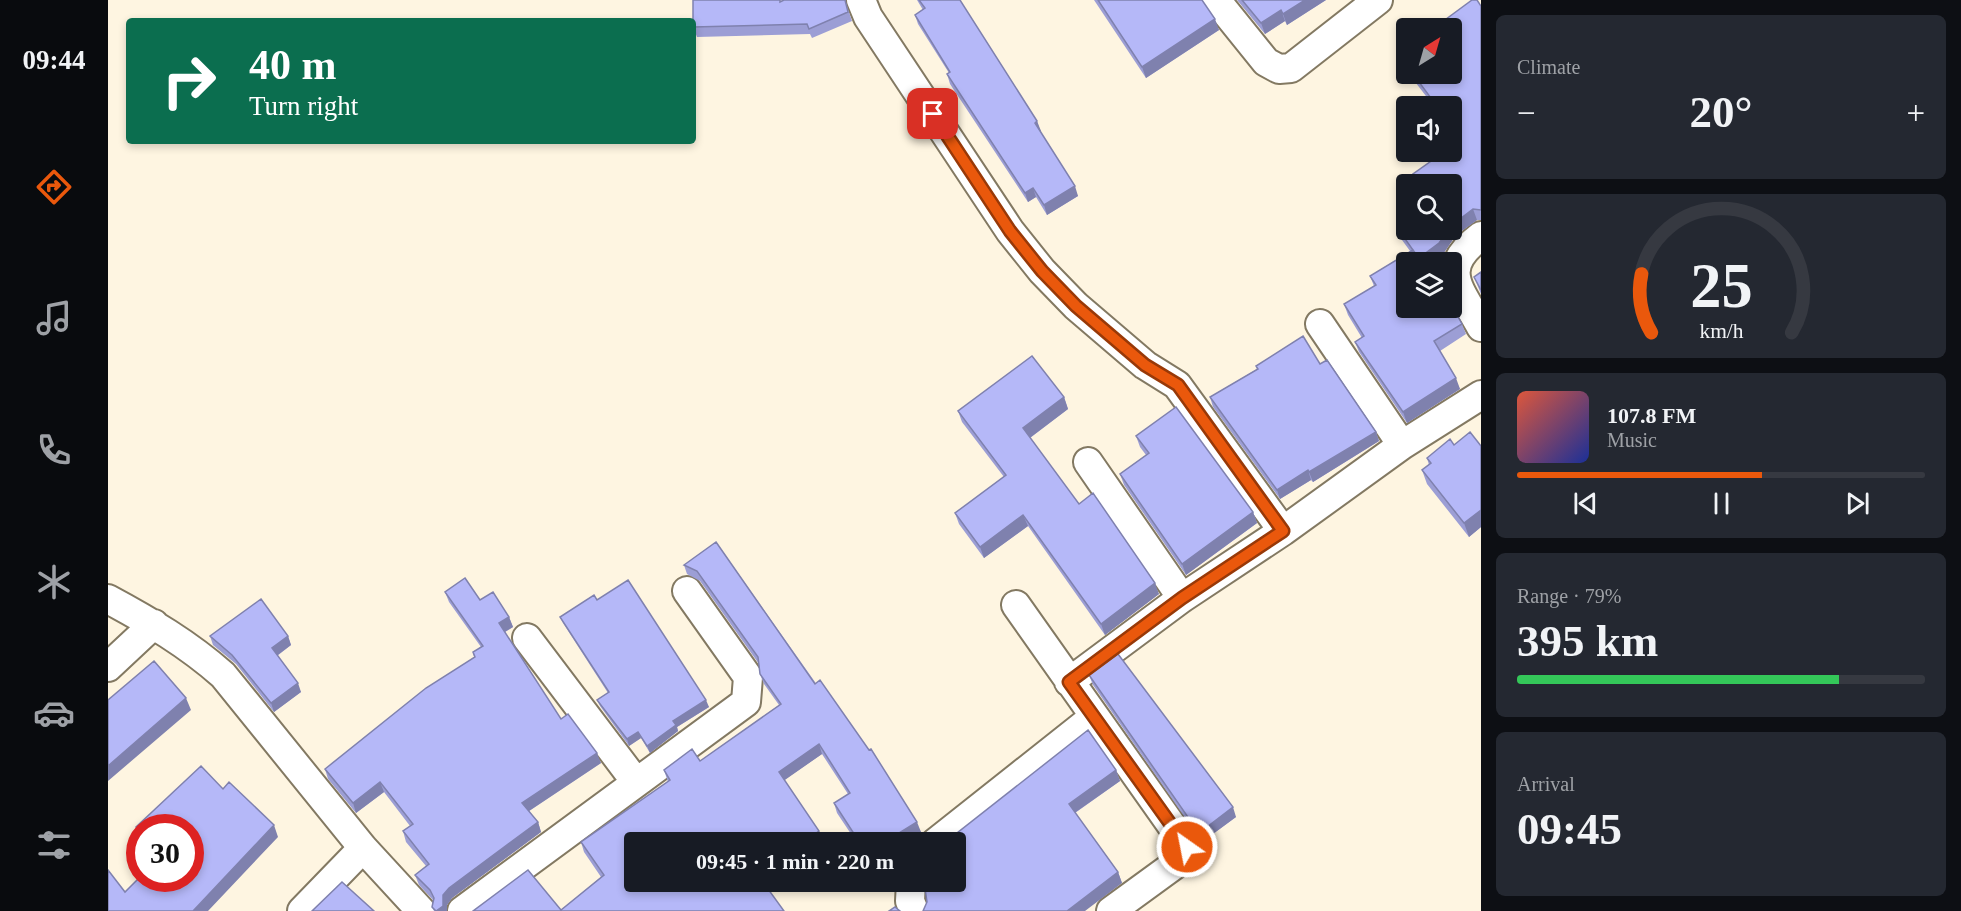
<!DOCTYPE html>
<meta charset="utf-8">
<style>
body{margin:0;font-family:"Times New Roman",serif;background:#242831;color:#f1f3f6;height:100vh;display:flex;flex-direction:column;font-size:22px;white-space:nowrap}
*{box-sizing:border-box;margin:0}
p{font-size:20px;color:#9ea1a6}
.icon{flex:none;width:33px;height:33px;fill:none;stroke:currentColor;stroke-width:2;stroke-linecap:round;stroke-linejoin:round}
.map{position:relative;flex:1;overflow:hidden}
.panel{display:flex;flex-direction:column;gap:15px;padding:15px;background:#0d0f14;width:480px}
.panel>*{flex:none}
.banner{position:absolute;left:18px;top:18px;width:570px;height:126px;border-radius:6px;box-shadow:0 3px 9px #0003;background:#0b6e4f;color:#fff;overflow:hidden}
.needle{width:39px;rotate:37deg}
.buttons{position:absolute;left:1288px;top:18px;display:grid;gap:12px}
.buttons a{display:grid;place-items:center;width:66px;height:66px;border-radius:6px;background:#171b24;box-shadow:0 3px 9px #0003;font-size:30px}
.speed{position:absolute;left:18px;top:814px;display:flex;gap:12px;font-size:30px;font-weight:700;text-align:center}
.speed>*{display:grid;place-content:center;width:78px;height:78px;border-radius:50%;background:#171b24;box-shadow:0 3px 9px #0003;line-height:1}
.speed .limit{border:9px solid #d22;background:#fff;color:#111}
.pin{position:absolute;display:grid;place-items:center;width:51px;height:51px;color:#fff;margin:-26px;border-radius:12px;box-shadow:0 3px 9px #0006}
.me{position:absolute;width:66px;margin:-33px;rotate:327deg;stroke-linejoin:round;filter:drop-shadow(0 0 4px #0008)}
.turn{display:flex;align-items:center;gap:21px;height:126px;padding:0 24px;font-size:27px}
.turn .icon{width:78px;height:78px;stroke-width:2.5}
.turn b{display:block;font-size:42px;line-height:51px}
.big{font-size:45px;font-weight:700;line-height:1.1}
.panel .card{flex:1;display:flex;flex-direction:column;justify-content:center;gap:9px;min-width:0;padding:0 21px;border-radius:9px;background:#242831}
.panel .dial{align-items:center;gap:0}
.dial svg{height:156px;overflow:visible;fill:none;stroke:#363941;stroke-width:7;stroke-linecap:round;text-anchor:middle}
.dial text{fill:#f1f3f6;stroke:none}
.song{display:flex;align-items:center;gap:18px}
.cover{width:72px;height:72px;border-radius:9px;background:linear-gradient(135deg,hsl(10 70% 55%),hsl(230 70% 35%))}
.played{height:6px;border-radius:3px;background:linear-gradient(90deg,#ea580c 60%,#363941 60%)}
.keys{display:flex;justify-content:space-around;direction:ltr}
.heat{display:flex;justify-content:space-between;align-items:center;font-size:33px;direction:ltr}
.charge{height:9px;border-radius:4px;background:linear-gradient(90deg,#34c759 79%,#363941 0)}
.trip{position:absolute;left:516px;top:832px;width:342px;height:60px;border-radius:6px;background:#171b24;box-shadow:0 3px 9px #0003;font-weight:700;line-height:60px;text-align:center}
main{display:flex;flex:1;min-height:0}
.tab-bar{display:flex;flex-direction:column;width:108px;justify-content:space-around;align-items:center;background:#090b0e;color:#9ea1a6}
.tab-bar .icon{width:42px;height:42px}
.tab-bar .current{color:#ea580c}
.tab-bar b{font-size:27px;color:#f1f3f6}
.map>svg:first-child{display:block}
</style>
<main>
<nav class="tab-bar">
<b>09:44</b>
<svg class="icon current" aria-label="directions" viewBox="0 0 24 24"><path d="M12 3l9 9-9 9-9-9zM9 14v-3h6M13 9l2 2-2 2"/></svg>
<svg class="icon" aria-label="music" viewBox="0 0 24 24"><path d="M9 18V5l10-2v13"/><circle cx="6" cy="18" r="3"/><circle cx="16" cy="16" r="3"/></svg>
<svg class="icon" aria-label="phone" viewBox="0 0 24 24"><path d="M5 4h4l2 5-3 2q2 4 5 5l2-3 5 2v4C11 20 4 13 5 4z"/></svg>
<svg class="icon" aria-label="climate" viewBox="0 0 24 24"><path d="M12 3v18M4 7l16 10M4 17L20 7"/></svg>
<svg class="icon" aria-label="car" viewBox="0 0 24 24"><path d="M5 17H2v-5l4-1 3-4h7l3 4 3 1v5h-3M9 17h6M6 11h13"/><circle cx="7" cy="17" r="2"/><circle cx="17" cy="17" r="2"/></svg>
<svg class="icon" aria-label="filters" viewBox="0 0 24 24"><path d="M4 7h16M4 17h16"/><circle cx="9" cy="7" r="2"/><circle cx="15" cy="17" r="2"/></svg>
</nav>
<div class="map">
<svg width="1373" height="911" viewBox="0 0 1373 911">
<rect width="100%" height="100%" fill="#fef5e1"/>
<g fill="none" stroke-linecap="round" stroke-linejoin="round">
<defs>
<path id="minor" d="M753,0L760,17L902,231L934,271L968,306L1037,365L1069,385L1175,531
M1108,0L1158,62L1171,69L1183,68L1270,0
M1373,236C1329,269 1351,287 1373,327
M1212,324L1294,445
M980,462L1074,598
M0,599C41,621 80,644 115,675L255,848L313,911
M908,605L1079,847L1073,860L1003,911
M419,638L528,782
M0,667L46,624
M961,682L1074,598L1175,531L1294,445L1373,395
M827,843L986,717
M803,882L802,901L806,911
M194,911L255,848
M354,911L638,702L640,677L579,591"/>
</defs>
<!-- minor casing -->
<use href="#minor" stroke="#837962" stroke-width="32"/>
<!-- minor -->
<use href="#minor" stroke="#fff" stroke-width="28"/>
</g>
<!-- wall -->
<path fill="#9c9ed5" d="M675,0H737L744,21L704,38L702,34L589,37L585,27Z
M809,0H852L929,121L932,131L970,196L939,215L928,197L920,202L842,84L839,74L841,73L810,24L807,15L815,10Z
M986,0H1093L1111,30L1038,78Z
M1129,0H1218L1179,25L1177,21L1157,34Z
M1373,6V220H1369L1348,235L1335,254L1299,262L1354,324L1358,334L1332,351L1352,389L1299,423L1251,352L1247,342L1254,338L1240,315L1236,304L1266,286L1262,276L1302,251L1294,240L1290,229L1344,230V184H1309L1305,174L1344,152L1321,100L1301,74H1344Z
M1299,48V71L1295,65L1291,54Z
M1373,272V294L1366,277Z
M1212,364L1268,432L1271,441L1205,482L1203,480L1172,499L1105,407L1102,397L1149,369L1148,366Z
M956,397L960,409L922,438L971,504L1051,594L997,635L920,526L876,558L851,524L847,513L896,477L854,422L850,411Z
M1028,436L1145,512L1149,523L1078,575L1016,485L1012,474L1038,455L1032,447Z
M1346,445L1373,446V527L1361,537L1319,484L1314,470L1321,465L1319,458Z
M608,542L813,832L795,843H749L729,813L726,803L740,794L714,754L676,780L715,841L526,882L453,910L493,877L476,852L473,842L560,782L556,770L592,761L671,705L656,684L652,674L651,664L592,581L579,574L576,565Z
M337,592L372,600L401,617L405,627L397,632L453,719L493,763L421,811L430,822L433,832L344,898L339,905V911H326L324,907L325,900L311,885L307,875L318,866L298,842L295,831L302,826L276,792L248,813L220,779L217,769L366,657L365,652L373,647L341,602Z
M489,600L601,707L569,727L570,731L542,753L533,738L521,746L492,706L489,700L500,693L455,623L452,617Z
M102,636H180L183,645L169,656L193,692L166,712L128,664L105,645Z
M981,675L1128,817L1094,842L985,685Z
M1008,770L1012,781L967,813L1010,872L1014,883L852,852L848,847V843H846L844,837Z"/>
<!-- shaded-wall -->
<path fill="#7f81ae" d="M1197,0H1218L1179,25L1175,14Z
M1173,10L1177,21L1157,34L1153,23Z
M1107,19L1111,30L1038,78L1034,67Z
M929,121L933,131L930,132L927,123Z
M967,186L970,196L939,215L936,205Z
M925,188L928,197L920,202L917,193Z
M1365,209L1369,220L1348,235L1335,254L1324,262H1313L1311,258L1341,230H1344V225Z
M1348,378L1352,389L1299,423L1295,412Z
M956,397L960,409L919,440L915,428Z
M1268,432L1271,441L1205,482L1201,472Z
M1200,470L1203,480L1172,499L1169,490Z
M1373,510V527L1361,537L1356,523Z
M1145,512L1149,523L1078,575L1074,564Z
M915,515L920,526L876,558L872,547Z
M1047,583L1051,594L997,635L993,624Z
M401,617L405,627L395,633L391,623Z
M180,636L183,645L167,657L164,648Z
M190,683L193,692L166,712L163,703Z
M78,698L83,710L0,781V766Z
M598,700L601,707L569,727L570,731L542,753L539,746L565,721Z
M530,732L533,738L521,746L519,739Z
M711,744L714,754L674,782L671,772Z
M489,753L493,763L418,813L414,803Z
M1008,770L1012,781L965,814L961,804Z
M272,782L276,792L248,813L245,803Z
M1125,807L1128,817L1094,842L1091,833Z
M430,822L433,832L344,898L339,905V911H328L335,895L341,888Z
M809,822L813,832L795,843H775Z
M166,825L170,837L100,911H85Z
M711,831L715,841L711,843H694Z
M1010,872L1014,883L977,911H959Z"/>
<!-- building -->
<path fill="#b5b8f8" stroke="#7f81ae" stroke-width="1.5" d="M585,0H672V2L676,0H737L740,12L701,29L699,24L585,27Z
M811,0H852L929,121L927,123L967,186L936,205L925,188L917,193L839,74L842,72L807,15L817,8Z
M990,0H1094L1107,19L1034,67Z
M1134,0H1197L1175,14L1173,10L1153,23Z
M1364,0H1369L1373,6V210L1365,209L1344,225V184H1313L1305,174L1336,152H1344V106H1313L1323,98L1305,74H1344V28H1326Z
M1299,48V66L1291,54Z
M1299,223V230H1341L1331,243L1311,258L1305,250L1313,262H1299V308H1344V306L1354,324L1326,341L1348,378L1295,412L1247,342L1256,336L1236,304L1268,285L1262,276L1305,250L1290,229Z
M1373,272V290L1366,277Z
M1195,336L1212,364L1219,360L1268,432L1201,472L1200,470L1169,490L1102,397L1150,369L1148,366Z
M924,356L956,397L915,428L971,504L985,493L1047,583L993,624L915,515L872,547L847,513L898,475L850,411Z
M1068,407L1145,512L1074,564L1012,474L1041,453L1028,436Z
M1362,432L1373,446V510L1356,523L1314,470L1323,463L1319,458L1342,439L1346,445Z
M608,542L707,684L712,680L761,750L763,749L809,822L775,843H773L772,841L768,843H752L726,803L742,793L711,744L671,772L711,831L694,843H526V882H655L676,911H365L420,870L453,910L496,875L473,842L562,780L556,770L584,749L592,761L673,704L652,674L650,657L589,571L576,565Z
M357,578L372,600L385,592L401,617L391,623L453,719L460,714L489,753L414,803L430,822L341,888L335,895V906L328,911L324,907L326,898L322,890L307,875L321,864L295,831L305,824L272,782L245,803L217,769L318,688L367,657L365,652L375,646L337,592Z
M520,580L598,700L565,721L568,725L539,746L530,732L519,739L489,700L501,692L452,617L486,595L489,600Z
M153,599L180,636L164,648L190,683L163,703L124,655L102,636Z
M1010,654L1125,807L1091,833L981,675Z
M46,661L78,698L0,766V700Z
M980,730L1008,770L961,804L1010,872L959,911H815L819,902L816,882H848V855L854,850L844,837Z
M93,766L115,789L121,782L166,825L85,911H0V870L17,892L32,877V879H82V828H32V831L28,827Z
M234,882L266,911H204Z
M787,907L792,911H781Z"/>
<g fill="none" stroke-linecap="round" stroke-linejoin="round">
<defs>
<path id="route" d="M825,114L902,231L934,271L968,306L1037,365L1070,385L1175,531L1074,598L961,682L1079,847"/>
</defs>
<!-- route casing -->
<use href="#route" stroke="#983908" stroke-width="15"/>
<!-- route -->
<use href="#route" stroke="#ea580c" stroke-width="10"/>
</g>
</svg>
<div class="buttons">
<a><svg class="needle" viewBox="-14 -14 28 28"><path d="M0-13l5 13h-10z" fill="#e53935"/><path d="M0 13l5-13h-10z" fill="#9ea1a6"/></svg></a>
<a><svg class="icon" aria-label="sound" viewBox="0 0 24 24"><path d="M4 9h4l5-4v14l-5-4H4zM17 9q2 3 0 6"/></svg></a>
<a><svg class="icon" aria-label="search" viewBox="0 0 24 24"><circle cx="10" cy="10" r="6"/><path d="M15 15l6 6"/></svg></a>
<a><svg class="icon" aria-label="layers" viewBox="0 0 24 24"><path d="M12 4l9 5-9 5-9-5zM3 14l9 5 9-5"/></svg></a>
</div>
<div class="speed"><div class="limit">30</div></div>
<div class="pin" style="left:825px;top:114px;background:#d93025"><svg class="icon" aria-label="arrive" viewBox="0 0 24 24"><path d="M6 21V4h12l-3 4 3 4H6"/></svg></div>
<svg class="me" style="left:1079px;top:847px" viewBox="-20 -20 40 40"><circle r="17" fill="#ea580c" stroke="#fff" stroke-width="3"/><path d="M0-11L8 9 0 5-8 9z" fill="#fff"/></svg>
<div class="trip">09:45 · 1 min · 220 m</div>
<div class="banner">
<div class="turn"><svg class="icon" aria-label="right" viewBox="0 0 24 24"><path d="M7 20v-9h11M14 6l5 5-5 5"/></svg><div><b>40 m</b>Turn right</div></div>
</div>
</div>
<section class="panel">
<div class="card"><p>Climate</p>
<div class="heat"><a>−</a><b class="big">20°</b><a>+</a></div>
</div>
<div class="card dial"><svg viewBox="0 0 100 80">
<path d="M14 69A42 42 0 1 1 86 69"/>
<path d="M14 69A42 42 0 0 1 9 39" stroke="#ea580c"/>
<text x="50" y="56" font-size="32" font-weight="700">25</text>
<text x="50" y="72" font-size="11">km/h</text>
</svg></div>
<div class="card">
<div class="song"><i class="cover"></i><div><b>107.8 FM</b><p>Music</p></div></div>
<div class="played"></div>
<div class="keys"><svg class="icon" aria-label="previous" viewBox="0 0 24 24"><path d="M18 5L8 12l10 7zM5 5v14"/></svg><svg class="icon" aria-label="pause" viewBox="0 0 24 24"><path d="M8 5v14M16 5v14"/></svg><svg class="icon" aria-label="next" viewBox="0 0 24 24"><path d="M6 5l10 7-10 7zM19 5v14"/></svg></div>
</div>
<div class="card"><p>Range · 79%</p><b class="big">395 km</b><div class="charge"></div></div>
<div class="card"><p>Arrival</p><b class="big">09:45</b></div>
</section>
</main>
